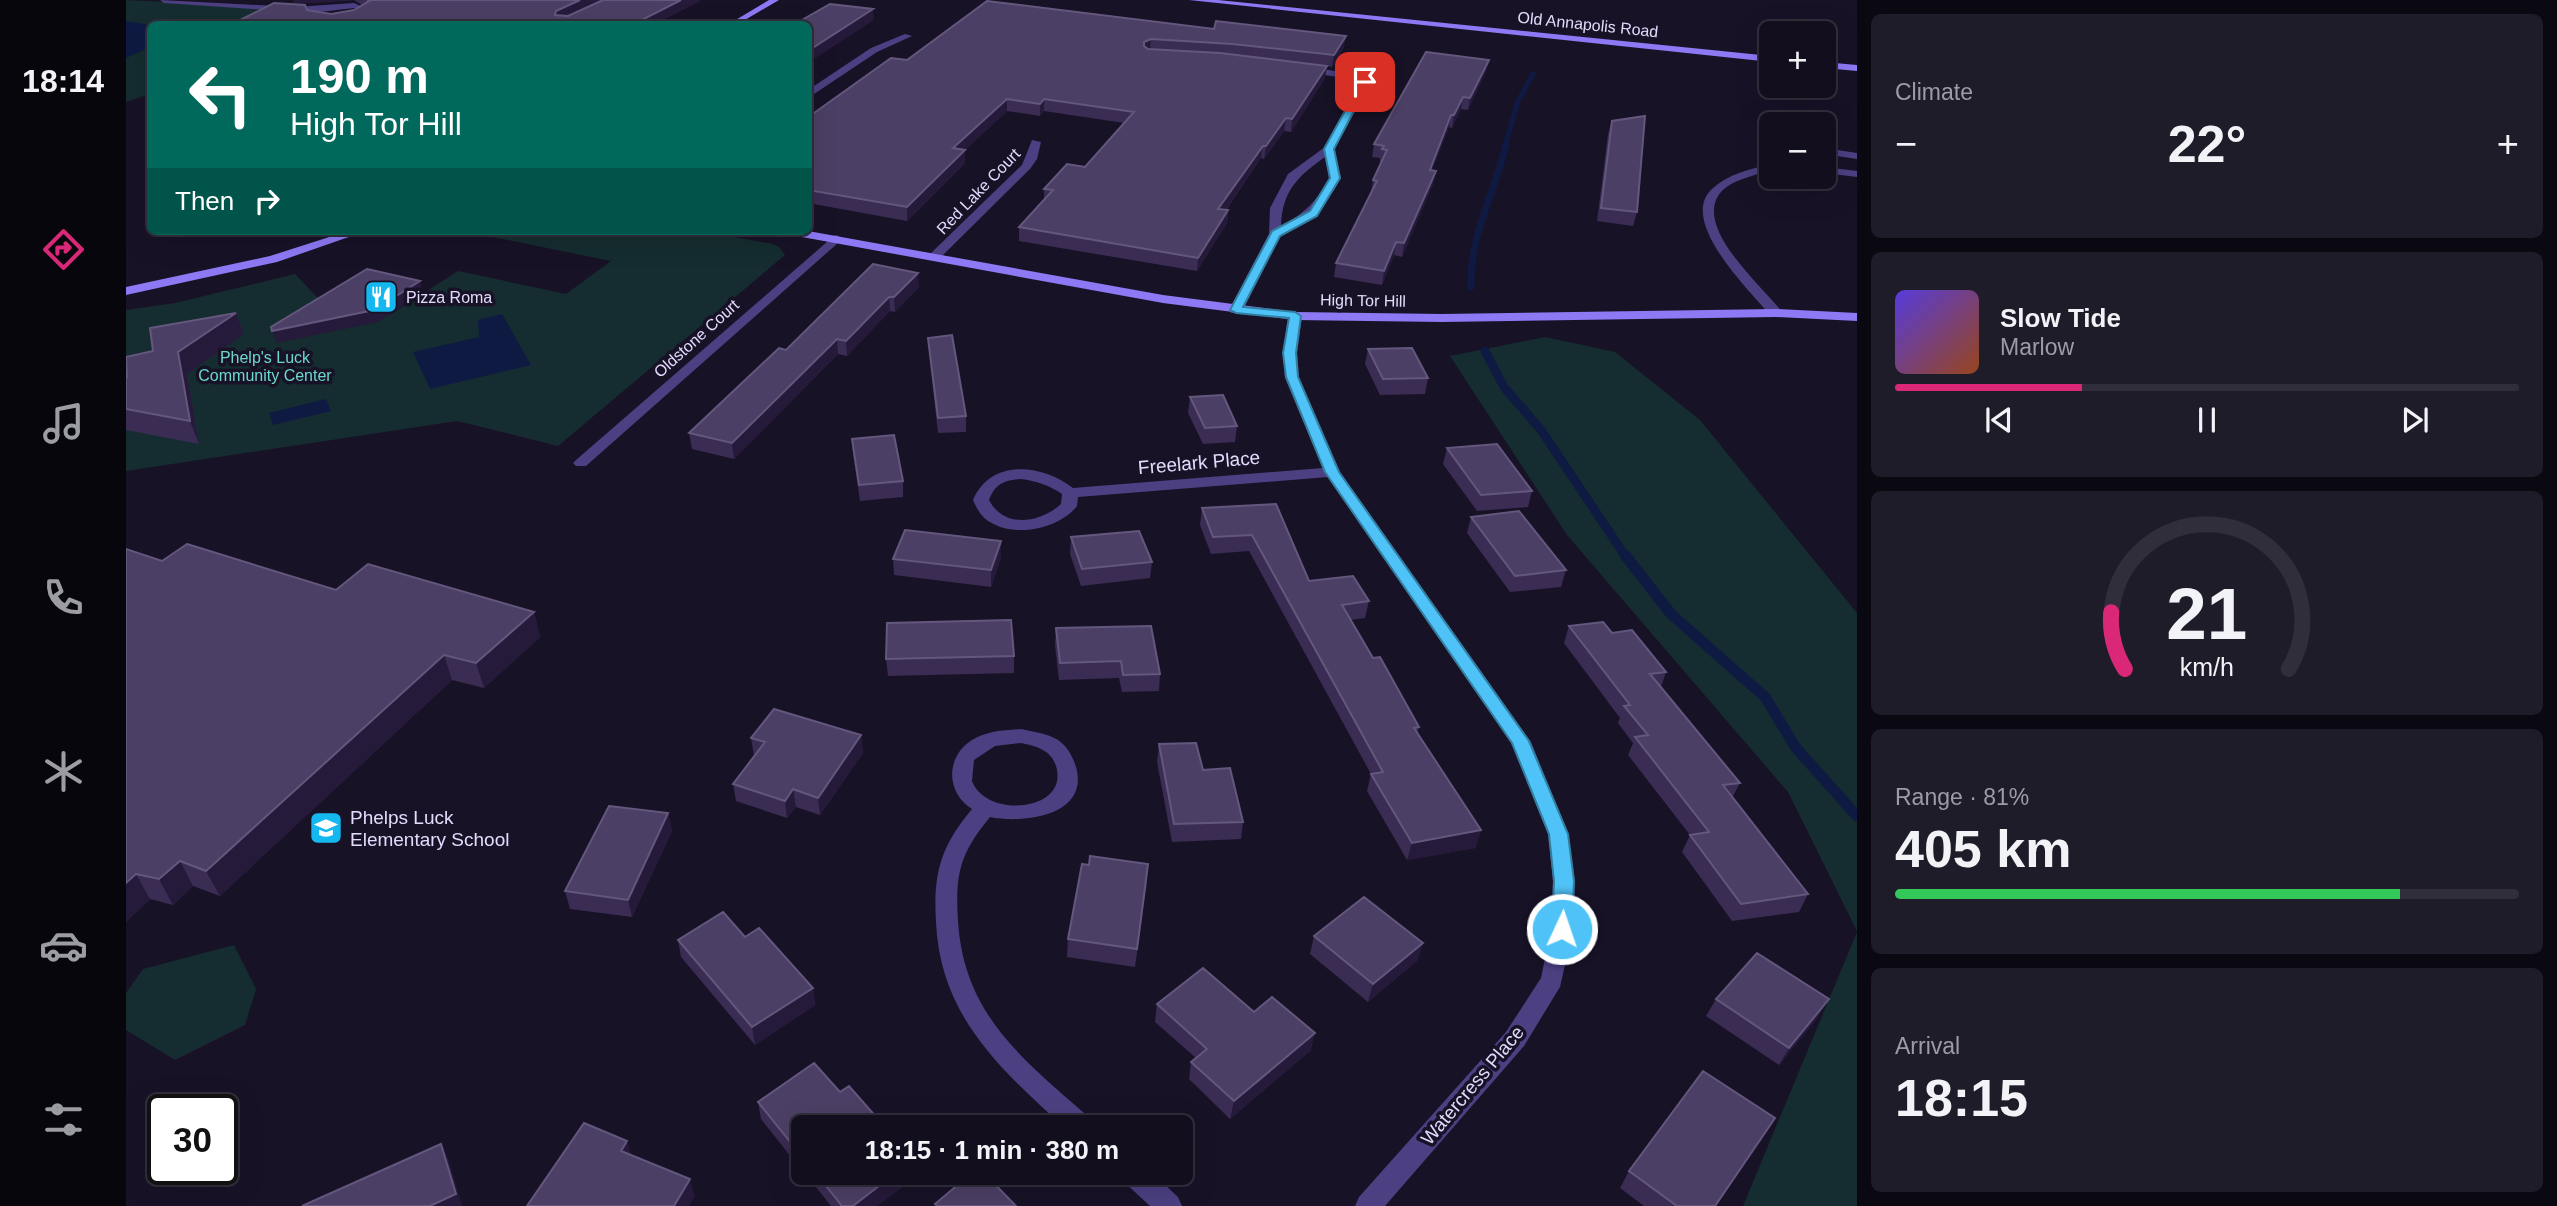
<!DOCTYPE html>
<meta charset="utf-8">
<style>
body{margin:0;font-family:Arial,sans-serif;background:#1f1c2a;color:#f1f3f6;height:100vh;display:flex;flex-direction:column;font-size:26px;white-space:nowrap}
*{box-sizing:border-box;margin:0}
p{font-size:23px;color:#9c9ca4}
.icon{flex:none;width:38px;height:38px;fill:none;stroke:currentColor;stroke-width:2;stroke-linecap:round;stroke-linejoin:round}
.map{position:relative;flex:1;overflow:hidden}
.sheet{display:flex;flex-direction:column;gap:14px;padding:14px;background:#0a0810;width:700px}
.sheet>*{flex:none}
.banner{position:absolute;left:21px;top:21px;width:665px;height:214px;border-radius:10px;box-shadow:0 7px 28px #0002,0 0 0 2px #312e3b;background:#00695c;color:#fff;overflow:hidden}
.buttons{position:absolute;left:1633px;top:21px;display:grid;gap:14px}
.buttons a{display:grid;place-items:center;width:77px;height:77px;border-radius:10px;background:#120e1d;box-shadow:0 7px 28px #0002,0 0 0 2px #312e3b;font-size:35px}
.speed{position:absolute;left:21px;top:1094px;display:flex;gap:14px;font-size:35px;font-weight:700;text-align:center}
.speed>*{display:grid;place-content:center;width:91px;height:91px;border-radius:50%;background:#120e1d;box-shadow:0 7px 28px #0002,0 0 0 2px #312e3b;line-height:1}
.speed .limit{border:4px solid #111;border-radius:10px;background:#fff;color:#111}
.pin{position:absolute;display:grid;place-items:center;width:60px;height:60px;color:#fff;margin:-30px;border-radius:14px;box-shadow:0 4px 10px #0006}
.me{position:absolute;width:77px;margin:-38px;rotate:3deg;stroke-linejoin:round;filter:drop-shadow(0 0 5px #0008)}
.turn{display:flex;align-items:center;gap:24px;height:147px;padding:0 28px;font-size:32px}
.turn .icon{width:91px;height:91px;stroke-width:2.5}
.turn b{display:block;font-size:49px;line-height:60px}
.then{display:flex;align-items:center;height:66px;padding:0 28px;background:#0003;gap:14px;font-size:26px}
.big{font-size:52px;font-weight:700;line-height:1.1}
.sheet .widget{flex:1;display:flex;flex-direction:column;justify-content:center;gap:10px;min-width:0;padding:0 24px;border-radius:10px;background:#1f1c2a}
.sheet .dial{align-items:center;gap:0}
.dial svg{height:182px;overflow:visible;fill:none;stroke:#312e3b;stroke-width:7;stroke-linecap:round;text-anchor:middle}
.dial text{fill:#f1f3f6;stroke:none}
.song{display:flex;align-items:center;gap:21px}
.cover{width:84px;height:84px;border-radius:10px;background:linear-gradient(135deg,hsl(250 70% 55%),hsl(20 70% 35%))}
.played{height:7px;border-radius:4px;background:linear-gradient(90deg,#db2777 30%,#312e3b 30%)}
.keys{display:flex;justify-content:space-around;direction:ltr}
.heat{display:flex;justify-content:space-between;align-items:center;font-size:38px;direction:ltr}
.charge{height:10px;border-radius:5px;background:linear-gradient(90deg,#34c759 81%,#312e3b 0)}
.trip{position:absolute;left:665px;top:1115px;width:402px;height:70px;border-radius:10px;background:#120e1d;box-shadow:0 7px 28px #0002,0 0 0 2px #312e3b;font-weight:700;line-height:70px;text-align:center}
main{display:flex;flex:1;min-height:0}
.tabs{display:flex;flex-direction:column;width:126px;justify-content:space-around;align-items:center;background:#07060c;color:#9c9ca4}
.tabs .icon{width:49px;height:49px}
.tabs .current{color:#db2777}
.tabs b{font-size:32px;color:#f1f3f6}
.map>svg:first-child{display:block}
</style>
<main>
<nav class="tabs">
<b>18:14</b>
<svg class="icon current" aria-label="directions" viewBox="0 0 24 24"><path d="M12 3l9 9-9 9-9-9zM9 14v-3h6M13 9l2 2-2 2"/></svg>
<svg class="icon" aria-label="music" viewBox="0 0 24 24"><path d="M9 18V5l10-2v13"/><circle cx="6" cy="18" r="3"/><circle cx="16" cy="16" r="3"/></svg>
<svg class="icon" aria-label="phone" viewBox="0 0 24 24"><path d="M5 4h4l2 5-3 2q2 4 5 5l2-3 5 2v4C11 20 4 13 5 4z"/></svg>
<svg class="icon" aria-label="climate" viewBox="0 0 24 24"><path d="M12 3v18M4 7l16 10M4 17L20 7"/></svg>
<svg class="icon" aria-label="car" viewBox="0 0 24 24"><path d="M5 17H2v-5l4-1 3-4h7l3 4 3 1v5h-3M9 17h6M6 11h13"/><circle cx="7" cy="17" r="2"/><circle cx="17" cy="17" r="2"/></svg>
<svg class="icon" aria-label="filters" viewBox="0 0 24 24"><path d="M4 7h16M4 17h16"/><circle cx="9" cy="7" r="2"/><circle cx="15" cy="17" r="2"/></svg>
</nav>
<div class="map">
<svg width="1731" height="1206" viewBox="0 0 1731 1206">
<rect width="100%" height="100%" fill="#181227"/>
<!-- green -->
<path fill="#152d30" d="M0,0L139,7L109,24H24V94L0,102Z
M337,231H575L647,244L653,247L659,255L432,446L331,421L0,471V310L49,303L169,274L192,298L264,315L332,271L440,294L485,261Z
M1419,337L1489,352L1574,420L1731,613V931L1662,792L1441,535L1324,356Z
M1731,932V1206H1617Z
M108,945L130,989L119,1025L49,1060L0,1030V993L17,969Z"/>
<!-- water -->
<path fill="#0f1a43" d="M0,21L24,25V47L0,58Z
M376,314L405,365L304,389L287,352L353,337L352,320Z
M200,399L205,411L147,425L143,413Z"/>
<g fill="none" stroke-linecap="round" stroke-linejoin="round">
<!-- stream-far3 -->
<path stroke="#0f1a43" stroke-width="5" d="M1379,146L1392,101L1407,74"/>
<!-- stream-far2 -->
<path stroke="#0f1a43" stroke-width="7" d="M1345,287C1343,236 1369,193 1380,144"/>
<!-- stream-far1 -->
<path stroke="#0f1a43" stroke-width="9" d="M1359,351L1378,387L1415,430L1500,557"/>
<!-- stream -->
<path stroke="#0f1a43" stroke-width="11" d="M1499,555L1545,614L1639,697L1670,748L1731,816"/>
<!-- street -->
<path fill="#4c4082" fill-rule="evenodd" d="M34,0L169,7L228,3L243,10C227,24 204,24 185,18V13L38,3ZM228,8L233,10L214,16L193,15L194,12Z
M779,34L786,36L751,52L682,98V90L745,48Z
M1178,66L1234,75L1240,77L1244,85L1208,149L1215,178L1208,190L1189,215L1154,236L1117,310L1115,313H1105L1103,310L1143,234L1144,208L1162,174L1199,147L1234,85L1229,80L1175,71L1173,69ZM1199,157L1203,178C1191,201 1178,214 1155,226C1156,191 1172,176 1199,157Z
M906,140L915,142L911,159L904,169L812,260H804V254L896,165Z
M1698,148L1731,153V159L1698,154Z
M1645,164V170C1628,176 1602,180 1592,196C1571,231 1637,287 1657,313L1650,317L1645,316C1625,292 1551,221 1586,189C1602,174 1624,169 1645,164Z
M1698,167L1731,171V177L1698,173Z
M709,235L713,236V242L460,466H450L447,463L450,460Z
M1169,312L1176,316L1171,353L1173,378L1214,472L1405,742L1442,834L1449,881L1447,929L1434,987L1398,1046L1259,1206H1229L1233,1197L1380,1032L1415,978L1425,929L1427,881L1422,834L1386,744L1202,477L952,497L951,506C933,529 889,538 864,522C855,517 851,509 847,500C865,458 916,464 947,488L1197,468L1159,378L1157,353L1162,316ZM895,479C910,481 923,485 936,494L935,504C914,523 878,529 863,500C869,484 878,480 895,479Z
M895,729C907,732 921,733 932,740C941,746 947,757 950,767C964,816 897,824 864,817C834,854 829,873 832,921C838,1016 898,1060 965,1119L969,1127H938C873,1068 814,1015 810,922C807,873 815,846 846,809C820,793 819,757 846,740C860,731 878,730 895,729ZM895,743C910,746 925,750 930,766C944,812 860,819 846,781L848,760L869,746Z
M993,1172H1025L1052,1197L1056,1206H1024L997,1181Z"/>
<!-- secondary -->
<path fill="#8e79f5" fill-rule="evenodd" d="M643,0H653L612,24H603Z
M1063,0H1092L1645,56V62Z
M1698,62L1731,65V71L1698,68Z
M222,231H240L151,262L0,295V287L144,256Z
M659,231H682L1037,295L1169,312L1316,314L1650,309L1731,313V321L1650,317L1316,322L1169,320L1037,303L665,235Z"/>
</g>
<!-- wall -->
<path fill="#3a2c53" d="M167,0H574V1L529,24H108V23L205,14L228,10L236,5L228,0L168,4Z
M861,1L1218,47L1206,67L1160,61L1199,78L1165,132L1158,131L1138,159L1135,158L1100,210H1102L1101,223L1071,271L893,241V227L918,200V189L959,167L998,123L918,111L914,116L881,111L839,150V163L781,221L682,203V112L688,113L781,60Z
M1363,60L1360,71L1342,110L1335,109L1326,128L1323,127L1306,170L1310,171L1307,184L1276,257L1268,255L1256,285L1208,277L1210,263L1245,193L1247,180L1255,162H1254V158L1246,157L1248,144Z
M1486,121L1511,212L1507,226L1471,221L1482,134Z
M747,264L793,287L769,312L764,311L721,356L712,354L608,459L566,449L563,433L660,350Z
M110,313L118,334L61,374L73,444L0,430V377L27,351Z
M802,338L840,416V432L812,433L803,353Z
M1242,349L1302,378L1299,394L1254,395L1239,364Z
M1064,397L1111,426L1109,442L1077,444L1062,413Z
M726,439L777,481V497L734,501L727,454Z
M1321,448L1406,491L1402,507L1351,511L1317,464Z
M1150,504L1183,581L1243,601L1239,618L1225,620L1247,658L1293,727L1291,733L1355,830L1349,848L1281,860L1241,791L1245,774L1123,551L1085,554L1074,525L1076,508Z
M1345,517L1440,570L1435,587L1384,592L1341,533Z
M945,537L1026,562L1024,578L955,586L944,554Z
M875,541V557L865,587L768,575L767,559Z
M36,561L210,590L408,612L414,637L358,688L326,680L94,896L67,886L47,905L24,899L0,922Z
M1443,626L1486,633L1540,672L1535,687L1614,783L1606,798L1682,894L1673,912L1606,921L1556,852L1564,835L1502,755L1507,743L1492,723L1494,718L1438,643Z
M930,628L1034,674L1033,691L996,692L993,678L933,680L929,645Z
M888,656V673L762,676L760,659Z
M735,735L737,753L694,815L670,807L661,818L610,801L607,784L628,756L625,738Z
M1033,744L1077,770L1117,822L1115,839L1046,842L1031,762Z
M542,813L546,831L506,917L444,909L439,891Z
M1021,882L1009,967L941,957L942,939Z
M1188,936L1292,960L1242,1002L1184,954Z
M619,937L687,988L689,1005L629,1045L555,957L552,940Z
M1590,999L1692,1017L1653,1065L1580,1016Z
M1031,1004L1128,1012L1185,1050L1104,1119L1063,1079L1065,1062L1070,1058L1029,1022Z
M714,1092L677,1127V1172L635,1119L632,1102Z
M1638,1135L1590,1206H1518L1494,1188L1503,1171Z
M678,1172H788L789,1177L751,1206H705Z"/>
<!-- shaded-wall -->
<path fill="#251a3a" d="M167,0H228L168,4Z
M454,0H476L431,24L429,15L430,11Z
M555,0H574V1L529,24H508Z
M747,9L748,20L682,63V51Z
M1220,36L1218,47L1206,67L1208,55Z
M1025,39L1024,50L1018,54V42Z
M1363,60L1360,71L1342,110L1344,98Z
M1201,66L1199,78L1165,132L1166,119Z
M1337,97L1335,109L1326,128L1328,115Z
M881,99V111L827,161V148Z
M918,99V111L914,116V104Z
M1325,115L1323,127L1301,183L1304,170Z
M1160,118L1158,131L1138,159L1140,146Z
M1137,146L1135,158L1091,222L1092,209Z
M839,150V163L781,221V207Z
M1310,171L1307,184L1276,257L1278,243Z
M1102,210L1101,223L1071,271L1072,258Z
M1270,242L1268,255L1256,285L1258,271Z
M792,273L793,287L769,312L768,297Z
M294,281L297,293L252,322L151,343L146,331Z
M763,297L764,311L721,356L720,341Z
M110,313L118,334L61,374L73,444L64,421L52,352Z
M711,339L712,354L608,459L606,443Z
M875,541V557L865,587V570Z
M408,612L414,637L358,688L350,663Z
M318,655L326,680L94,896L80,871Z
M735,735L737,753L694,815L692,798Z
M667,789L670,807L661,818L659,801Z
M542,813L546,831L506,917L502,900Z
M1355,830L1349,848L1281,860L1286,843Z
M54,861L67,886L47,905L33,879Z
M10,874L24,899L0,922V883Z
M1297,943L1292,960L1242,1002L1247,984Z
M687,988L689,1005L629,1045L626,1027Z
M1703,999L1692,1017L1653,1065L1663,1048Z
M1189,1033L1185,1050L1104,1119L1108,1101Z
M1649,1118L1590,1206H1589Z
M501,1141L506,1158L495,1151Z
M315,1144L323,1161L336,1206H304Z
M771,1172H788L789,1177L751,1206H727Z
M564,1179L569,1196L563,1206H548Z"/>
<!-- building -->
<path fill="#4c3f65" stroke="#64577d" stroke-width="2" d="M242,0H454L430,11L429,15L442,16L477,0H555L508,24H119L108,23L148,3L179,5L181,10L205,14L228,10L243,1Z
M861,1L1088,29L1090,21L1220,36L1208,55L1106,44L1025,39L1018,42V46L1022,49L1094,53L1201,66L1166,119L1160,118L1140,146H1137L1092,209L1102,210L1072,258L893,227L927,190L918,189L941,164L959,167L1008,112L918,99L914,104L881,99L827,148L839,150L781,207L682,190V112L688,113L765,58L781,60Z
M704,4L747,9L682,51V24H669Z
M1300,52L1363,60L1344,98L1337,97L1328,115H1325L1304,170L1310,171L1278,243L1270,242L1258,271L1210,263L1251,181L1247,180L1261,150L1256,149L1258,146L1248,144Z
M1519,116L1511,212L1475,208L1486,121Z
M747,264L792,273L768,297H763L720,341L711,339L606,443L563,433L653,348L660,350Z
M241,269L294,281L248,310L146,331L145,327Z
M110,313L52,352L64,421L0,409V377H1L0,357L27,351L24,328Z
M826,335L840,416L812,418L802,338Z
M1286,348L1302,378L1257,379L1242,349Z
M1097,395L1111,426L1079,428L1064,397Z
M768,435L777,481L733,485L726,439Z
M1371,444L1406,491L1355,495L1321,448Z
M1150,504L1183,581L1227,576L1243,601L1216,605L1247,658L1254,657L1293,727L1288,728L1355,830L1286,843L1245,774L1257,772L1126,535L1087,537L1076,508Z
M1393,511L1440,570L1389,576L1345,517Z
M779,530L875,541L865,570L767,559Z
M1013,531L1026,562L956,569L945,537Z
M61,544L210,590L242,564L408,612L350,663L318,655L80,871L54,861L33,879L10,874L0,883V549L36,561Z
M885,620L888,656L760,659L761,623Z
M1477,622L1486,633L1506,630L1540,672L1524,674L1614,783L1597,785L1682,894L1615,904L1564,835L1583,832L1509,737L1522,735L1498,706L1504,705L1443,626Z
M1025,626L1034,674L997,675L995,661L934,663L930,628Z
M648,709L735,735L692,798L667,789L659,801L607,784L639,742L625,738Z
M1070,743L1077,770L1104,768L1117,822L1048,824L1033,744Z
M483,806L542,813L502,900L439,891Z
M964,856L1022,864L1011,949L942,939L956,864L963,865Z
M1238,897L1297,943L1247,984L1188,936Z
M597,912L619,937L633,928L687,988L626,1027L552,940Z
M1631,953L1703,999L1663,1048L1590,999Z
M1077,968L1128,1012L1146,997L1189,1033L1108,1101L1065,1062L1081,1049L1031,1004Z
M688,1063L714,1092L723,1086L759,1127H677V1158L632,1102Z
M1577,1071L1649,1118L1589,1206H1551L1503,1171Z
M458,1123L501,1141L495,1151L564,1179L548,1206H401Z
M315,1144L330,1194L304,1206H176Z
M689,1172H771L727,1206H716Z
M847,1172H857L890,1206H811L809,1204Z"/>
<!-- route -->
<path fill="#4fc3f7" stroke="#337fa1" stroke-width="2" d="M1239,79L1243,82L1208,149L1214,178L1191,216L1154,236L1117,307L1169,312L1175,316L1170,353L1172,377L1213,472L1403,741L1442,834L1448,881L1446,929L1443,935L1436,937L1429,935L1426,929L1428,881L1423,834L1386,743L1199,472L1160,377L1157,353L1163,318L1110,313L1104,310L1146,231L1184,211L1204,178L1198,149L1235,82Z"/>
<!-- icons -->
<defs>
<symbol id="restaurant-square" viewBox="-11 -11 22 22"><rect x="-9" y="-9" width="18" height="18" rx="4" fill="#15b8ee" stroke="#181227"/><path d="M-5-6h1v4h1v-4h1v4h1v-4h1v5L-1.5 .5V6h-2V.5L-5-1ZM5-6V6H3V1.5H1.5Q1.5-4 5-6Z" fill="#fff"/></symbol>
<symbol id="school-square" viewBox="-11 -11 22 22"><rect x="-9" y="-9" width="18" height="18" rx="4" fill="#15b8ee" stroke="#181227"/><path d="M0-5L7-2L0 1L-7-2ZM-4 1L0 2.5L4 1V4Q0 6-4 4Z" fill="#fff"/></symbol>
</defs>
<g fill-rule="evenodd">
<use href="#restaurant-square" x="236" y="278" width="38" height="38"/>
<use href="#school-square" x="181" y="809" width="38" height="38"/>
</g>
<g text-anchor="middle" stroke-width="7" stroke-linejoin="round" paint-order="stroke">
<!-- far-street labels -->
<g font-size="16" fill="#e3dafc" stroke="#181227">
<text transform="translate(1462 24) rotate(6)" y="6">Old Annapolis Road</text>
<text transform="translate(852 191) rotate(-46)" y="6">Red Lake Court</text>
<text transform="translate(1237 300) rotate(1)" y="6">High Tor Hill</text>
<text transform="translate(570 338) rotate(-42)" y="6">Oldstone Court</text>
</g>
<!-- far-poi labels -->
<g font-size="16" fill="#e3dafc" stroke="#181227" text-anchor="start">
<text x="280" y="303">Pizza Roma</text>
</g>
<!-- far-park labels -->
<g font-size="16" fill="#6bd8cc" stroke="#181227">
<text x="139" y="363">Phelp's Luck<tspan x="139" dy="18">Community Center</tspan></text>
</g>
<!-- street labels -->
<g font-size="19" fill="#e3dafc" stroke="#181227">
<text transform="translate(1073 462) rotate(-5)" y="7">Freelark Place</text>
<text transform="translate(1346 1085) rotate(-50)" y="7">Watercress Place</text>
</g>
<!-- poi labels -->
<g font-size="19" fill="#e3dafc" stroke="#181227" text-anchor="start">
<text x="224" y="824">Phelps Luck<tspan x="224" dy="22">Elementary School</tspan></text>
</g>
</g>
</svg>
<div class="buttons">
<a>+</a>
<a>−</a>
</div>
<div class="speed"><div class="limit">30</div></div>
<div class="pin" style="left:1239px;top:82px;background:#d93025"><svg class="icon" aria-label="arrive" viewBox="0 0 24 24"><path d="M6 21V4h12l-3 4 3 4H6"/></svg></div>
<svg class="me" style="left:1436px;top:929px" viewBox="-20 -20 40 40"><circle r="17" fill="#4fc3f7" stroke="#fff" stroke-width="3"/><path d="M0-11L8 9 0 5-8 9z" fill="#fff"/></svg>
<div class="trip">18:15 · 1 min · 380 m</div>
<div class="banner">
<div class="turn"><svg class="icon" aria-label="left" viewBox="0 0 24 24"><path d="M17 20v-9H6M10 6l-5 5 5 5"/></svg><div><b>190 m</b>High Tor Hill</div></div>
<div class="then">Then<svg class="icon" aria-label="right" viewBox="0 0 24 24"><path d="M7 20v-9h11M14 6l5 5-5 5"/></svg></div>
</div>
</div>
<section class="sheet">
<div class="widget"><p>Climate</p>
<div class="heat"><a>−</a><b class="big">22°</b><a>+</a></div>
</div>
<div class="widget">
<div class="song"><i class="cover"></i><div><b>Slow Tide</b><p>Marlow</p></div></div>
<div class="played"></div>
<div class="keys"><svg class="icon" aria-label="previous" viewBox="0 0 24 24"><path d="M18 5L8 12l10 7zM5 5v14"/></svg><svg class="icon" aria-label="pause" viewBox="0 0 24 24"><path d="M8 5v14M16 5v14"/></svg><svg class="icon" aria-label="next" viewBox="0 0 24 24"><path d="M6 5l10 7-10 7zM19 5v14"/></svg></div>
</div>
<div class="widget dial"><svg viewBox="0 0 100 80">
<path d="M14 69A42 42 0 1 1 86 69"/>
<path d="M14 69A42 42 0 0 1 8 44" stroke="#db2777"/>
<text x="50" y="56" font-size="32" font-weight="700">21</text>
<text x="50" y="72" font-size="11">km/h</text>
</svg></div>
<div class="widget"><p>Range · 81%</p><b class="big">405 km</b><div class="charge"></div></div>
<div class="widget"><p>Arrival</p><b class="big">18:15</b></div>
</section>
</main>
